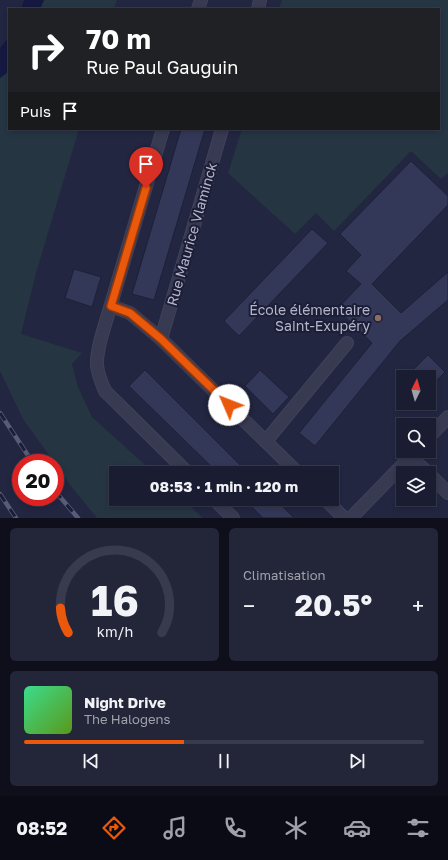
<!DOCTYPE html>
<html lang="fr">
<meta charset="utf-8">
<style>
body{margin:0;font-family:"Golos Text",sans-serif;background:#232539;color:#f1f3f6;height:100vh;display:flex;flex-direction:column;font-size:15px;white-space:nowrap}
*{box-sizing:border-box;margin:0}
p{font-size:13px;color:#9fa1ab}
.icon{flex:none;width:22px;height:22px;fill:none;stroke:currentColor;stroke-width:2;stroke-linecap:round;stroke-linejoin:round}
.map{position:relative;height:518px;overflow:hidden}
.side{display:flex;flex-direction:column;gap:10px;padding:10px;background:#0e0f1b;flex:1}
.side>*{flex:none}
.guide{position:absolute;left:8px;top:8px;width:432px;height:122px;border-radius:0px;box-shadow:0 2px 6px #0003,0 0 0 1px #383a4d;background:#202124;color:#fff;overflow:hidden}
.needle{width:26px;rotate:5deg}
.tools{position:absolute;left:396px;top:370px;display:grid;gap:8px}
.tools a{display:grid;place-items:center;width:40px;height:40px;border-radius:0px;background:#1a1c31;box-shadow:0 2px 6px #0003,0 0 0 1px #383a4d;font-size:20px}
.speed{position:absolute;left:12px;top:454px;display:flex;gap:8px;font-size:20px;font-weight:700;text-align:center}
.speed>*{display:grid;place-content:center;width:52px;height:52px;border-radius:50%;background:#1a1c31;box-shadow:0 2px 6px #0003,0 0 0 1px #383a4d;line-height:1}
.speed .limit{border:6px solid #d22;background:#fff;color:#111}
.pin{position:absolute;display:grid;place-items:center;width:34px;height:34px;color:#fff;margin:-41px -17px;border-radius:50% 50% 50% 0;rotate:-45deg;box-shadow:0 0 4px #0007}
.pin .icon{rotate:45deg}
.me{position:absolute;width:44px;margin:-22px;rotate:314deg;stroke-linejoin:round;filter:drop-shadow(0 0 3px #0008)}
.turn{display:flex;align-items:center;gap:14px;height:84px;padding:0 12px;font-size:18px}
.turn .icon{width:52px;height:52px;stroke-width:2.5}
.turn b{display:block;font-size:28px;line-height:34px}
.then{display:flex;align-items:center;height:38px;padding:0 12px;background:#0003;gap:8px;font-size:15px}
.big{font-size:30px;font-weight:700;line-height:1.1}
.side .tile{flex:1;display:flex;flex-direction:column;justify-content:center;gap:6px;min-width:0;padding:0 14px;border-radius:6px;background:#232539}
.side .dial{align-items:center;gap:0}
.dial svg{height:104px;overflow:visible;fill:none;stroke:#383a4d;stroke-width:7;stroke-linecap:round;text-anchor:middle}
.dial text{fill:#f1f3f6;stroke:none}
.song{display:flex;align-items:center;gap:12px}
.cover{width:48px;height:48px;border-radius:6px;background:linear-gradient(135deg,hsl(150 70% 55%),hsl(90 70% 35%))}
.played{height:4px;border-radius:2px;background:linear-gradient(90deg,#ea580c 40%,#383a4d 40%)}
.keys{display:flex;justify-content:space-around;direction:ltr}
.heat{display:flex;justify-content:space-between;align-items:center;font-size:22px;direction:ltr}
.side .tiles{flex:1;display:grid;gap:10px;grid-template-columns:1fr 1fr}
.tile:last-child{grid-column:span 2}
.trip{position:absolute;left:109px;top:466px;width:230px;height:40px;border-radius:0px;background:#1a1c31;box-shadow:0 2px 6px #0003,0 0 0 1px #383a4d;font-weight:700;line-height:40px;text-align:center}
.tab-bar{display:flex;height:64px;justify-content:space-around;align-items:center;background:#0a0b14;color:#9fa1ab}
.tab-bar .icon{width:28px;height:28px}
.tab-bar .selected{color:#ea580c}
.tab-bar b{font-size:18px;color:#f1f3f6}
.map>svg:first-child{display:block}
</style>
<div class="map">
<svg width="448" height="518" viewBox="0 0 448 518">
<rect width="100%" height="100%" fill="#232641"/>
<!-- green -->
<path fill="#253542" d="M44,0H117L114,9H40Z
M282,0H448V173L441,179L411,151L334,231L316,213L295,234L228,173L242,129H439V9H279Z
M9,71V129H79L36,273L21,334L82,353L72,364L78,387L92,417L154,473H116V499H182L203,518H97L74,490L23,419L0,371V78Z"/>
<!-- water -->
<path fill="#151841" d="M24,0H44L40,9H21Z
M9,37V71L0,78V48Z"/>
<!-- building -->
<path fill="#343858" stroke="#1e2038" d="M181,129H205L154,300L132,294Z
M411,161L448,196V205L372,284L401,313L448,272V300L400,341L315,446L299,433L372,343L337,309L361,284L346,271L361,255L340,234Z
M312,229L328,243L239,336L224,321Z
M74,269L101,277L92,307L65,298Z
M428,355L445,372L429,388V377H406Z
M145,370L248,473H218L135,392L129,386Z
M260,370L289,397L273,414L245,386Z
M244,499H275L294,518H263Z"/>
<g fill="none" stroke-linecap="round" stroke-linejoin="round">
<defs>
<path id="minor" d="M198,9L201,0
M258,9L260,0
M163,129L101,338C95,362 95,368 105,391L188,473
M111,306L130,313L161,339L298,473
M161,339L222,129
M429,437L448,417
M266,441L347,343
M411,457L428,473
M429,474L448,493
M214,499L233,518
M325,499L344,518
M351,518L416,451"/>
</defs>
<!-- minor casing -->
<use href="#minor" stroke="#41425a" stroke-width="14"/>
<!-- minor -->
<use href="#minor" stroke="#373a51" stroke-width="12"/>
<defs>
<path id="rail" d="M0,413L33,463
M55,491L78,518
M0,494L16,518"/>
</defs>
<!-- rail casing -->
<use href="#rail" stroke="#595c78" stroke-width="4.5"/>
<!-- rail -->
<use href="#rail" stroke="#1c1e36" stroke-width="3" stroke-dasharray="9" stroke-linecap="butt"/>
</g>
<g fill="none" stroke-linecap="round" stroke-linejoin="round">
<defs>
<path id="route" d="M146,188L111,306L130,313L161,339L229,405"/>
</defs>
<!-- route casing -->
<use href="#route" stroke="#983908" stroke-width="10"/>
<!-- route -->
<use href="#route" stroke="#ea580c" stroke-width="7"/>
</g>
<!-- markers -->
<circle fill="#8d6e63" stroke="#1c1e36" stroke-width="1.5" cx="378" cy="318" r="4"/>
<g text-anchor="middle" stroke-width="4" stroke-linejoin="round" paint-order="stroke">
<!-- street labels -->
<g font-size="14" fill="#b4b5cc" stroke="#1c1e36">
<text transform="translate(192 234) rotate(-74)" y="5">Rue Maurice Vlaminck</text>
</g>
<!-- poi labels -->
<g font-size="14" fill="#b4b5cc" stroke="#1c1e36" text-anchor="end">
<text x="370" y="315">École élémentaire<tspan x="370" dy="16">Saint-Exupéry</tspan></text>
</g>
</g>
</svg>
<div class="tools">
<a><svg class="needle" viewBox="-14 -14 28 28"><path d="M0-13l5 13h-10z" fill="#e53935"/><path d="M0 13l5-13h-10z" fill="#9fa1ab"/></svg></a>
<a><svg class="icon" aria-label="search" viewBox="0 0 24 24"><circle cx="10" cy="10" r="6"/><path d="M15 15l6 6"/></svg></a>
<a><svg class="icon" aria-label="layers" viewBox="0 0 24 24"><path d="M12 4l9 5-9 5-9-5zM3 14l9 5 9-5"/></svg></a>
</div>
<div class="speed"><div class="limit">20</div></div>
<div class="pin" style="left:146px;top:188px;background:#d93025"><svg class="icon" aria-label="arrive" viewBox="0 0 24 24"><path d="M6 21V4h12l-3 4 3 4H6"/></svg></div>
<svg class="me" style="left:229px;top:405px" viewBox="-20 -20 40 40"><circle r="19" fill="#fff"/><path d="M0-13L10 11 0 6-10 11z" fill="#ea580c"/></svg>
<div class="trip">08:53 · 1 min · 120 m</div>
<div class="guide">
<div class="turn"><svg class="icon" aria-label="right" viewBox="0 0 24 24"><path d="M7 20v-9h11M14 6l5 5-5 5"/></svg><div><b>70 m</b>Rue Paul Gauguin</div></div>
<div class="then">Puis<svg class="icon" aria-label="arrive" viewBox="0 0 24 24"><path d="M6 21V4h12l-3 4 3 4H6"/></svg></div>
</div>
</div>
<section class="side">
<div class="tiles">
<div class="tile dial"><svg viewBox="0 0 100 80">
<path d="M14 69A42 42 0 1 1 86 69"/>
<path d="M14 69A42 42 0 0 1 8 50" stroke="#ea580c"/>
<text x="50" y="56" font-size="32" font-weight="700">16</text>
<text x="50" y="72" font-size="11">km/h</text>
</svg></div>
<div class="tile"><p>Climatisation</p>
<div class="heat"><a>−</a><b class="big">20.5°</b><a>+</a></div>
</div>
<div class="tile">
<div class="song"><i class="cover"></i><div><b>Night Drive</b><p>The Halogens</p></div></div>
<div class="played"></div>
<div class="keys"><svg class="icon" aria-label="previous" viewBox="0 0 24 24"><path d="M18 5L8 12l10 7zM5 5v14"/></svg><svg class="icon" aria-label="pause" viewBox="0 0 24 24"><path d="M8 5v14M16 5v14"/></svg><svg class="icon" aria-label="next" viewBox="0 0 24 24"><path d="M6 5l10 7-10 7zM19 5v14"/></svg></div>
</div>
</div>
</section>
<nav class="tab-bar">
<b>08:52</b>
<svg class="icon selected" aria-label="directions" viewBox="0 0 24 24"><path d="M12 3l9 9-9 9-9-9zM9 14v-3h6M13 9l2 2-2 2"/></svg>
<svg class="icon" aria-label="music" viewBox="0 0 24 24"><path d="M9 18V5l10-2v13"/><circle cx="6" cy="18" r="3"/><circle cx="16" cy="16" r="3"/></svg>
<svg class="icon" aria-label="phone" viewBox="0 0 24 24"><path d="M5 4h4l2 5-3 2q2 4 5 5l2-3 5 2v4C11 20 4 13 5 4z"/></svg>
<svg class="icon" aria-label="climate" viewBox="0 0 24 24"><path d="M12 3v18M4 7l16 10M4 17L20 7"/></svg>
<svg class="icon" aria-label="car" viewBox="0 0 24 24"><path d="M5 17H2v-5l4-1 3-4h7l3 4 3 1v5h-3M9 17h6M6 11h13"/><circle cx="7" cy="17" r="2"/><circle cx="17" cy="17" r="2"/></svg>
<svg class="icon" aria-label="filters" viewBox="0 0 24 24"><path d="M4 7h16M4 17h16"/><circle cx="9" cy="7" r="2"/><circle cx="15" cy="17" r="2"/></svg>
</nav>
